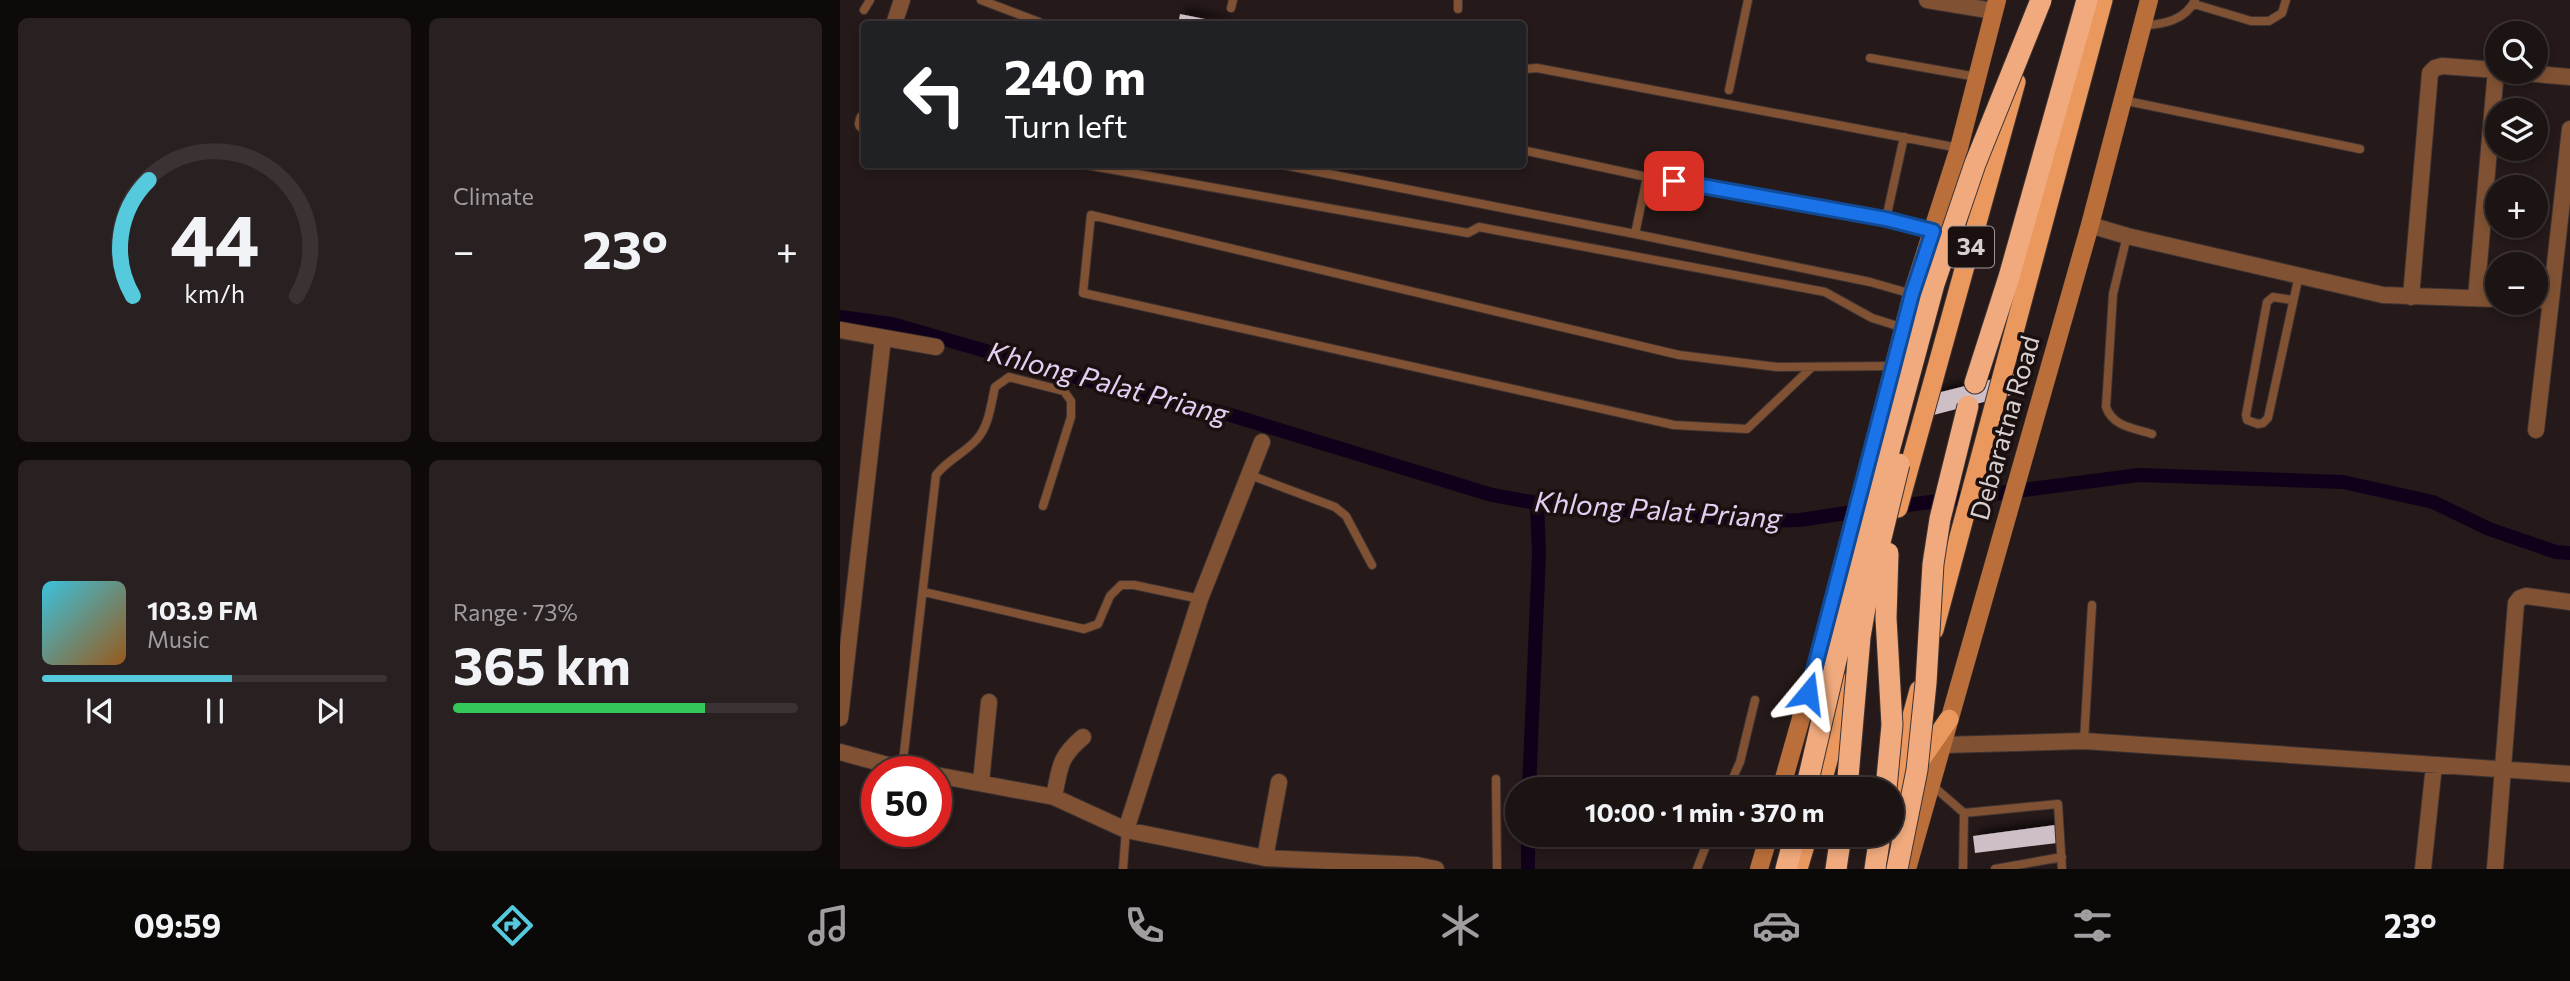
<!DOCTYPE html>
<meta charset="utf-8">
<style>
body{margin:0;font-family:Commissioner,sans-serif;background:#292021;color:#f1f3f6;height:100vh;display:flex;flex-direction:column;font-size:26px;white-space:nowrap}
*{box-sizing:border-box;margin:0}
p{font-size:23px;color:#a09ea0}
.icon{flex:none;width:38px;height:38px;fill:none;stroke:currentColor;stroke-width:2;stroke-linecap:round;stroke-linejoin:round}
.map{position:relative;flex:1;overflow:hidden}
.panel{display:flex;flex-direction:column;gap:18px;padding:18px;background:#0f0a0a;width:840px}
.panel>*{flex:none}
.hud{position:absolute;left:21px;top:21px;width:665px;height:147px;border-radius:7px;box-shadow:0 4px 10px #0003,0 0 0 2px #3a3233;background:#202124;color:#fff;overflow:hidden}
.tools{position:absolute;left:1645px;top:21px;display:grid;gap:14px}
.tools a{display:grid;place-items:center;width:63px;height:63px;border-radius:50%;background:#1c1313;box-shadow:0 4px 10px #0003,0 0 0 2px #3a3233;font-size:35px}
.speed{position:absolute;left:21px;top:756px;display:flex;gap:14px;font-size:35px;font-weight:700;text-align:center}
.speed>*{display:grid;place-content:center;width:91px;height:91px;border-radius:50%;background:#1c1313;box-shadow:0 4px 10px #0003,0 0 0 2px #3a3233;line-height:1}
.speed .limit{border:10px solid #d22;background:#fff;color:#111}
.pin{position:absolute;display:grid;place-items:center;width:60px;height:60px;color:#fff;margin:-30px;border-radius:14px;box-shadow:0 4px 10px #0006}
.me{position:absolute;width:77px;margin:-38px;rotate:16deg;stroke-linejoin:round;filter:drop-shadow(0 0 5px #0008)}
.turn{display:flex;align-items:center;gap:24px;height:147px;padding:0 28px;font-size:32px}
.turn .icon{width:91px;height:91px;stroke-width:2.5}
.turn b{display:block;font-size:49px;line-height:60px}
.big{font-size:52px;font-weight:700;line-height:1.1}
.panel .widget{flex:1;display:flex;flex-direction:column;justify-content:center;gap:10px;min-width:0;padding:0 24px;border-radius:10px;background:#292021}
.panel .dial{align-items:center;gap:0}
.dial svg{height:182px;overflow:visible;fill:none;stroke:#3a3233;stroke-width:7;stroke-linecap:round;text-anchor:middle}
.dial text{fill:#f1f3f6;stroke:none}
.song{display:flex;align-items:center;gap:21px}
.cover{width:84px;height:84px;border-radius:10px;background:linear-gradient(135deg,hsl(190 70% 55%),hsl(30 70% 35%))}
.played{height:7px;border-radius:4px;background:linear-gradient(90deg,#54cadc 55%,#3a3233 55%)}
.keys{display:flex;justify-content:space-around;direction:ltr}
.heat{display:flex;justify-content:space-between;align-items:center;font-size:38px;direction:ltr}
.charge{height:10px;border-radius:5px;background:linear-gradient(90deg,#34c759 73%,#3a3233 0)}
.panel .tiles{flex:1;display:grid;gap:18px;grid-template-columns:repeat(2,1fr)}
.trip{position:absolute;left:665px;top:777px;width:399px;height:70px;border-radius:35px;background:#1c1313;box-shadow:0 4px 10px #0003,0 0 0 2px #3a3233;font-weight:700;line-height:70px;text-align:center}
.menu{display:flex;height:112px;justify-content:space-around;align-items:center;background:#0b0808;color:#a09ea0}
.menu .icon{width:49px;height:49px}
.menu .current{color:#54cadc}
.menu b{font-size:32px;color:#f1f3f6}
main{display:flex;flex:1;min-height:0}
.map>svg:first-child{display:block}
</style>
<main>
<section class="panel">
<div class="tiles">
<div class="widget dial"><svg viewBox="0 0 100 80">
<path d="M14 69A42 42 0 1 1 86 69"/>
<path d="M14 69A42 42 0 0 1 21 18" stroke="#54cadc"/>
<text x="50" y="56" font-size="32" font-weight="700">44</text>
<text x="50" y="72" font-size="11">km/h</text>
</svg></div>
<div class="widget"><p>Climate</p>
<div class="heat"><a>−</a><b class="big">23°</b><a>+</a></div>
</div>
<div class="widget">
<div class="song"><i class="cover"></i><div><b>103.9 FM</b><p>Music</p></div></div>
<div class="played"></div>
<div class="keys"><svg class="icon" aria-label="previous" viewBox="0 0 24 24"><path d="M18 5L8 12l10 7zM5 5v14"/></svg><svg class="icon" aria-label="pause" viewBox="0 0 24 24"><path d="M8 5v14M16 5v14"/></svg><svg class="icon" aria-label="next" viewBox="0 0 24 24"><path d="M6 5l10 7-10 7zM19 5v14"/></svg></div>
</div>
<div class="widget"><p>Range · 73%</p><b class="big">365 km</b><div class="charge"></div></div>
</div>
</section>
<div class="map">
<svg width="1730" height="869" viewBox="0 0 1730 869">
<defs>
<filter id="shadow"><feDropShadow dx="6" dy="-6" stdDeviation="3.5" flood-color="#0009"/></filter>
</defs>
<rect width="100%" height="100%" fill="#251919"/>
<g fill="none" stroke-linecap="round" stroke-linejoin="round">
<!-- canal -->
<path stroke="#10001a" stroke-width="14" d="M0,317L52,324L243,379L384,413L652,495L697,503L914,521L960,520L1025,510
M1052,507L1299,475L1503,482L1593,502L1649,529L1716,552L1730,553
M689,789L699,554L697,503
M688,869V835"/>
</g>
<!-- building -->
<path fill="#cebfc7" filter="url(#shadow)" d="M340,14L385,23V24H338Z
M1181,372L1175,394L1078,419L1085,396Z
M1215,825L1217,843L1135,853L1133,836Z"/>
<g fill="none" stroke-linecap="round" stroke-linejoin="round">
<defs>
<path id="service" d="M141,0L199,22
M618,0V9
M1354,4L1411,21H1429L1442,13L1446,0
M391,8L393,0
M24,10L30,0
M1302,26C1323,24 1345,21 1355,0
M1030,58L1137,77
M682,71L685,69L697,68L1119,148
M889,90L908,0
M1282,100L1520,149
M682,150L807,177L795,234L1030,282L1072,294
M241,164L628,233L639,227L985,292L1032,318L1064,328
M438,164L795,234
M807,177L1046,219L1093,231
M1046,219L1064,137
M1287,236L1273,294L1266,407C1273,427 1294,428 1312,434
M1452,300L1433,297L1427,302L1406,415L1407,420L1418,424L1423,423L1428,418L1459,275
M972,367L907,429L834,425L243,293L251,215L839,355L937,367L1054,366
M410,475L495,507L506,516L532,565
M84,592L244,629L258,624L270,596L281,585H294L360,599
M1244,741L1252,605
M62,770L96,475C107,460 125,453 137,439C149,426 151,404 155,387L169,377L224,391L231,401V417L203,506
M656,779L657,869
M1093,786L1124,813L1218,804L1222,869
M888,789L900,762L915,700
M283,869L286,830
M857,869L870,835
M1123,869L1124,813
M1155,869L1222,857"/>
<path id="minor" d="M1087,0L1154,11
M54,24L62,0
M1673,72L1730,77
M23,124L24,119
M1250,225L1287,236L1543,295L1657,299
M1571,297L1590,73L1595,68L1602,66L1657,70
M1636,298L1656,70
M1696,300H1711L1730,129
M0,330L96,347
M1696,430L1711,300
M0,718L43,338
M1102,745L1244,741L1730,774
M0,752L73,772
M96,775L214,797L286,830L425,858L577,865L596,869
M141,782L149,702
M214,797C220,767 219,757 243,737
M286,830L360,599L422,442
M425,858L439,782
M1583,869L1594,765
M1655,869L1676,603L1680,598L1686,596L1730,602"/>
<path id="secondary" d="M941,789L995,598L1072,294L1119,148L1157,0
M919,869L929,835
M1067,869L1250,225L1309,0"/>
<path id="trunk" d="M1058,508L1176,82
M995,598V646
M1094,630L1263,0
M1053,786L1079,690
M980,789L1010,682
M1052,801L1109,719
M958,869L968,835"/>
<path id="motorway" d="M1135,383L1169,277L1247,0
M946,869L955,835
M996,869L1001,835
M1035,869L1040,835"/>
</defs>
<!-- service casing -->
<use href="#service" stroke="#3e3332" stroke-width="10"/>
<!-- minor casing -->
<use href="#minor" stroke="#3e3332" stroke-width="18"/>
<!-- secondary casing -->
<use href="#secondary" stroke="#3e3332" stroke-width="19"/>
<!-- trunk casing -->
<use href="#trunk" stroke="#3e3332" stroke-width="21"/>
<!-- motorway casing -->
<use href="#motorway" stroke="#3e3332" stroke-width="23"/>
<!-- service -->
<use href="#service" stroke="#805233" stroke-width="8"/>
<!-- minor -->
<use href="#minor" stroke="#805233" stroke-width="16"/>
<!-- secondary -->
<use href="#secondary" stroke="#ba6f3b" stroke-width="18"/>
<!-- trunk -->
<use href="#trunk" stroke="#eb985e" stroke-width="19"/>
<!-- motorway -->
<use href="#motorway" stroke="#f0aa7d" stroke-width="21"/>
<defs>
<path id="motorway-bridge" d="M966,789L1018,566L1094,284L1135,164L1201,0
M1007,789L1020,637L1027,596L1059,464
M1046,789L1052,725L1046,618L1048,553
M1057,869L1077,770L1086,683L1093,564L1100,519L1128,406"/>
</defs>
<!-- motorway-bridge casing -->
<use href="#motorway-bridge" stroke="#3e3332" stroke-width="23" stroke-linecap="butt"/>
<!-- motorway-bridge -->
<use href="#motorway-bridge" stroke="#f0aa7d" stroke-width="21"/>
</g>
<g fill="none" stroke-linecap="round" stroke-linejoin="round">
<defs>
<path id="route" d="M834,181L1046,219L1093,231L1072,294L968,693"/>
</defs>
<!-- route casing -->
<use href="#route" stroke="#114b97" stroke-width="18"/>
<!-- route -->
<use href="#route" stroke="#1a73e8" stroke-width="12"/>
</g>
<g text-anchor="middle" stroke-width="7" stroke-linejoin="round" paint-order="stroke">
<!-- shield labels -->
<rect fill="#1b1010" stroke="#9f9696" stroke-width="2" x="1108" y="226.5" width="46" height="41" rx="5"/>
<g font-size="24" font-weight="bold" fill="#d8d0cf">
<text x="1131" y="255">34</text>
</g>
<!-- street labels -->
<g font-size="26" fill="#d8d0cf" stroke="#1b1010">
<text transform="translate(1165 428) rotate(-74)" y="9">Debaratna Road</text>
</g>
<!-- water labels -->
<g font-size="28" font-style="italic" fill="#e4cef3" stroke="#1b1010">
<text transform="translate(268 383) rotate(15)" y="10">Khlong Palat Priang</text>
<text transform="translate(818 510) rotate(4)" y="10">Khlong Palat Priang</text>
</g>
</g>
</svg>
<div class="tools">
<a><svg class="icon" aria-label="search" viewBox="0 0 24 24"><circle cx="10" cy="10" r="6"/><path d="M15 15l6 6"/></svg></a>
<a><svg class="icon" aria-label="layers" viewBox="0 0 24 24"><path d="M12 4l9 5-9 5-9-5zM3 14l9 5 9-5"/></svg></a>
<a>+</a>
<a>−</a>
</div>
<div class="speed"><div class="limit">50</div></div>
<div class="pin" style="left:834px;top:181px;background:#d93025"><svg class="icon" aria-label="arrive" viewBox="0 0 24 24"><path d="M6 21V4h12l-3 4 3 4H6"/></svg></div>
<svg class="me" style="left:968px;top:693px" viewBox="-20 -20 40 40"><path d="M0-17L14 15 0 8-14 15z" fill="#1a73e8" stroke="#fff" stroke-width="4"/></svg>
<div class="trip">10:00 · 1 min · 370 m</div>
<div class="hud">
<div class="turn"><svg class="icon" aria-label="left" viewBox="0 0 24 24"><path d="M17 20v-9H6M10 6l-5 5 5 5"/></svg><div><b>240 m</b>Turn left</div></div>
</div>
</div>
</main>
<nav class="menu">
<b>09:59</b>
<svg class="icon current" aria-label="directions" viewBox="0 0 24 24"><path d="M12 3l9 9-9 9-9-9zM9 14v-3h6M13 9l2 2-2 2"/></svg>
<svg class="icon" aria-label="music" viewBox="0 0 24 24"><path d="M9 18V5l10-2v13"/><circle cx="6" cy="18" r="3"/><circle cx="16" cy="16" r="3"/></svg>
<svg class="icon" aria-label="phone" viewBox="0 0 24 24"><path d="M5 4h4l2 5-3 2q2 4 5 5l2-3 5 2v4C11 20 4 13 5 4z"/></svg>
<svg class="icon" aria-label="climate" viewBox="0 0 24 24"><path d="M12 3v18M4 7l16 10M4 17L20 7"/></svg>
<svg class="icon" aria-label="car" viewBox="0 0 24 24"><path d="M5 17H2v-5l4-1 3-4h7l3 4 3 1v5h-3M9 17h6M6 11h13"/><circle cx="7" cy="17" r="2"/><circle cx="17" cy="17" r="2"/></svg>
<svg class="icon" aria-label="filters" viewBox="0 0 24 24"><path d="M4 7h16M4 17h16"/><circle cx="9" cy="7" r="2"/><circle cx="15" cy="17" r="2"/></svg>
<b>23°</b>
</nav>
